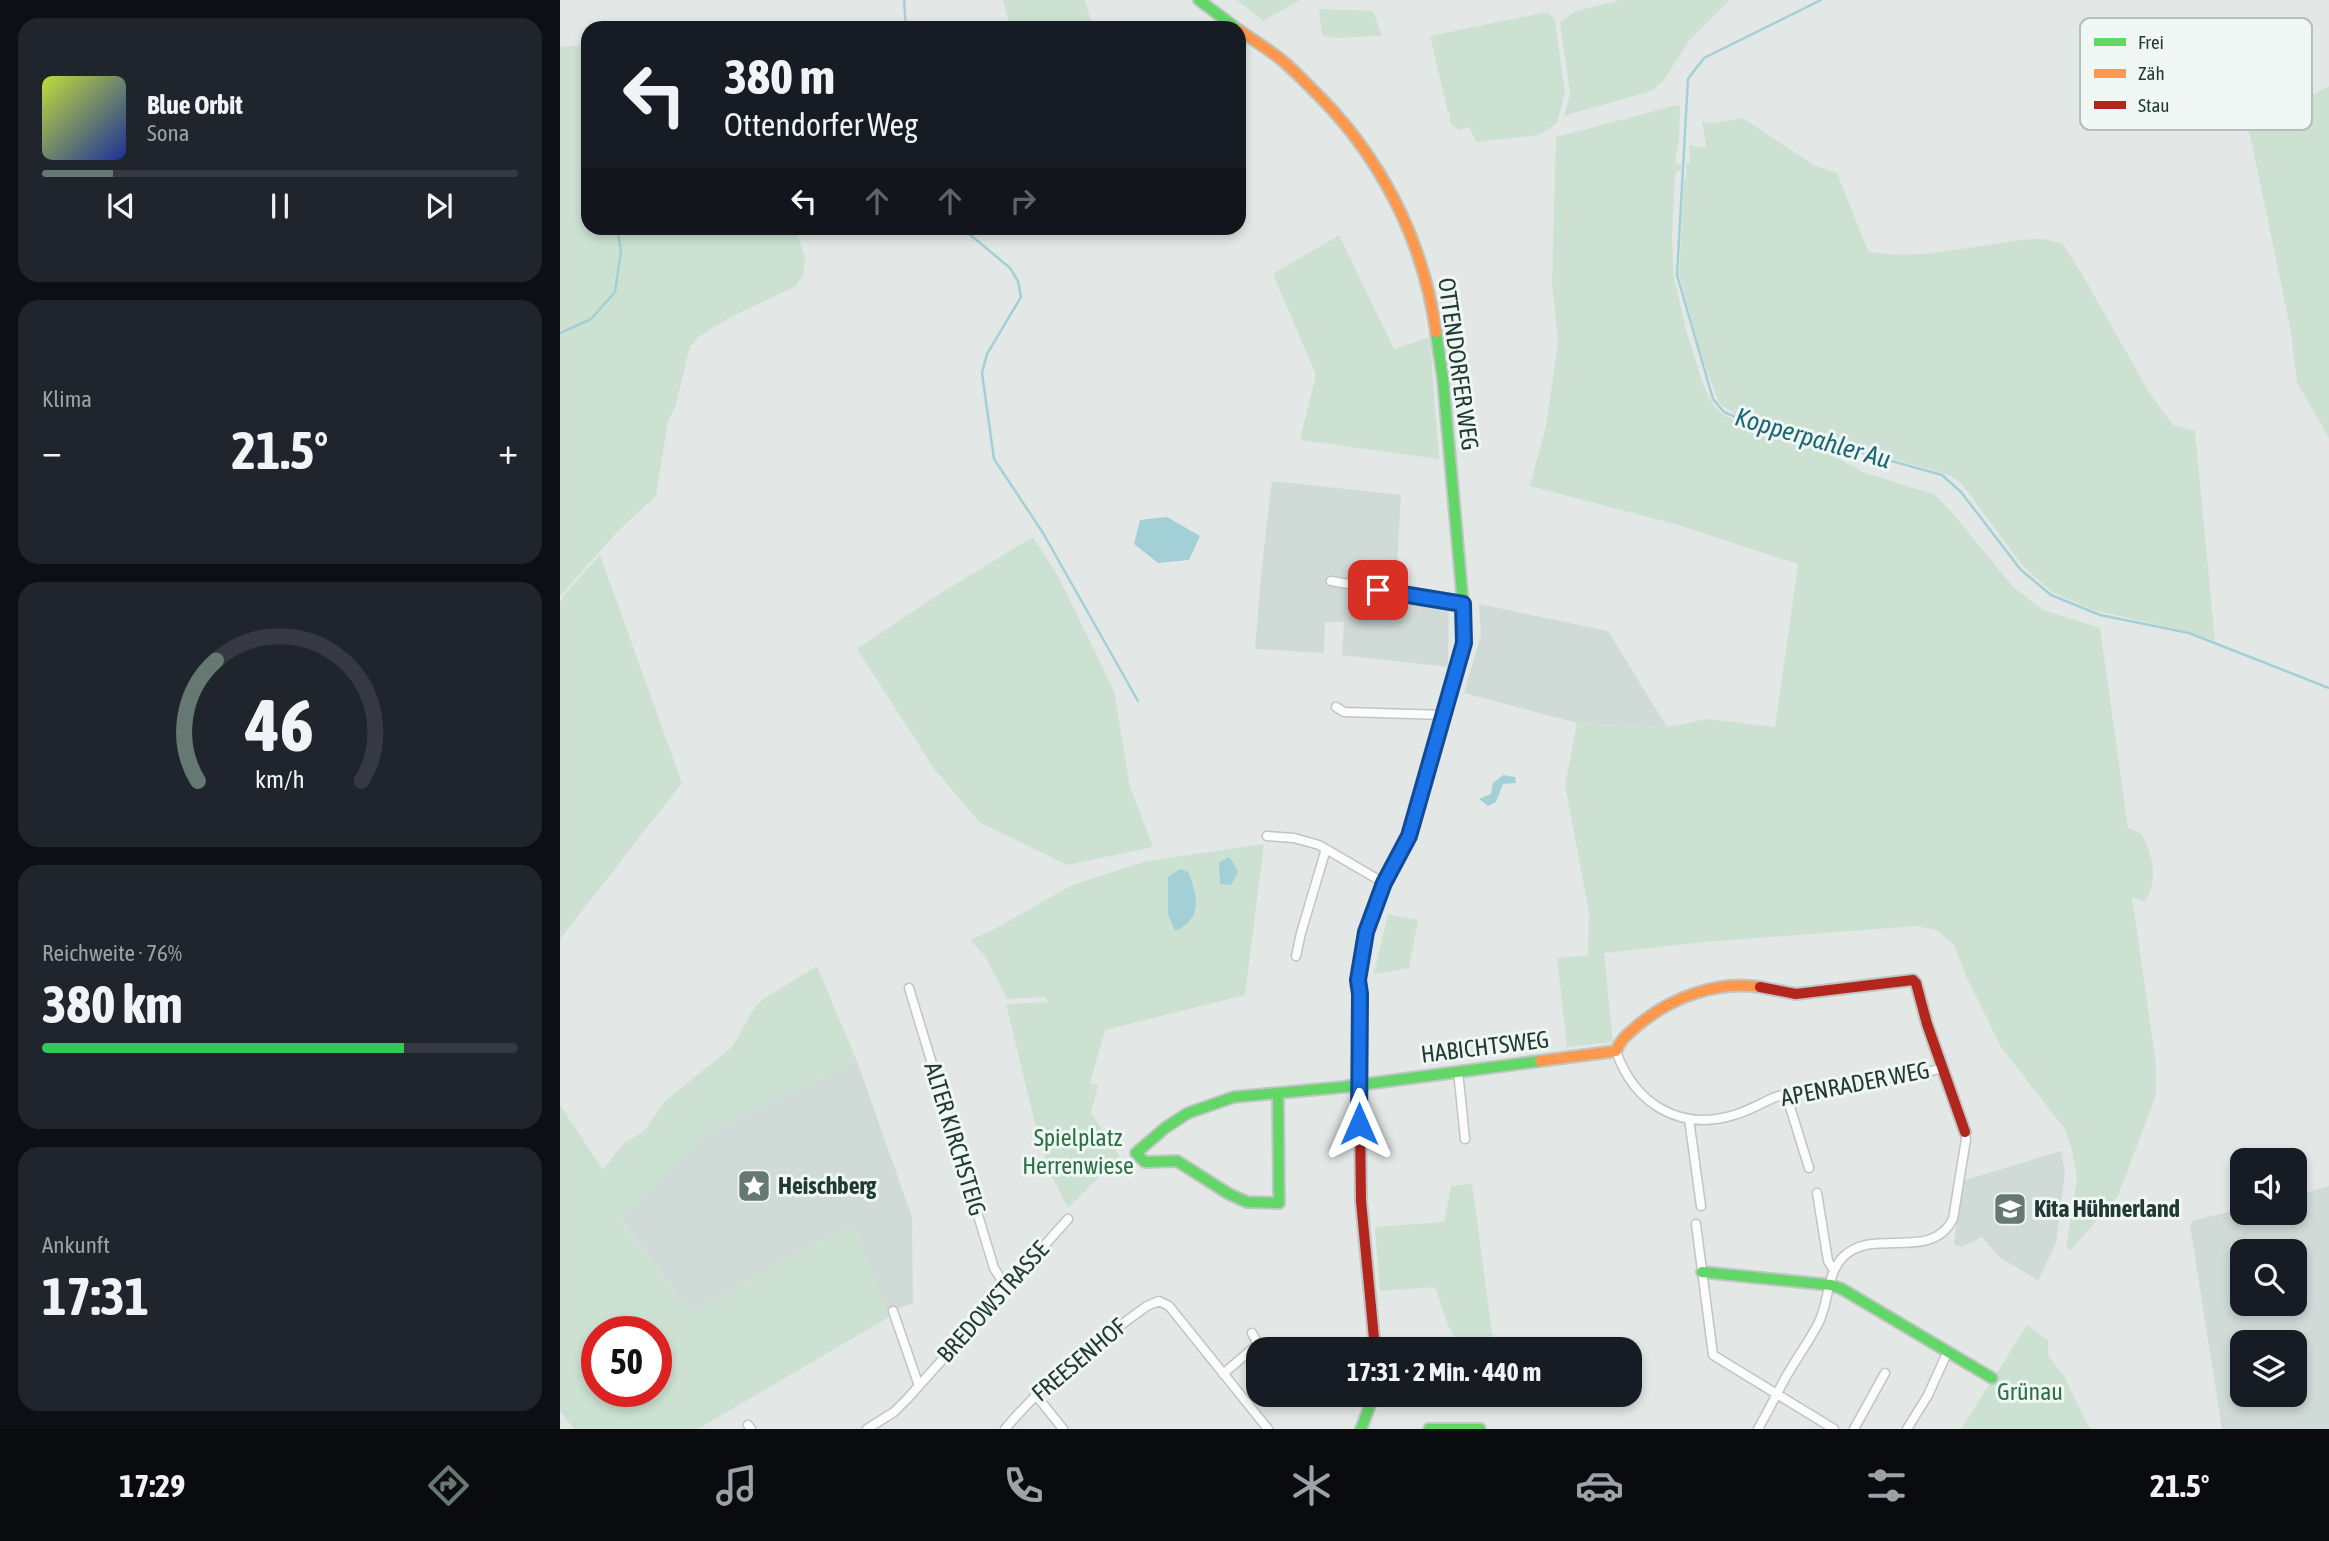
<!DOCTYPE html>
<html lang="de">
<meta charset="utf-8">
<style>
body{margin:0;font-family:"Asap Condensed",sans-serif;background:#20242c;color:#f1f3f6;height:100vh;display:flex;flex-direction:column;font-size:26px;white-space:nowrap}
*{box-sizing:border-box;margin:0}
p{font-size:23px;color:#9ea1a6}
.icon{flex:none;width:38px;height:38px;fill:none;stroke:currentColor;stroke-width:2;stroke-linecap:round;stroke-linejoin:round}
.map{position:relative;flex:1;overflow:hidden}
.details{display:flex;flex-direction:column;gap:18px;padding:18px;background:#0d0f14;width:560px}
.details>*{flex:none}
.hud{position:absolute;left:21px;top:21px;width:665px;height:214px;border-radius:21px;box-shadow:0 4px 10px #0003;background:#171b24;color:#f1f3f6;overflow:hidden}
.tools{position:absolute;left:1670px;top:1148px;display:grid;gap:14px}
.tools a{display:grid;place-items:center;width:77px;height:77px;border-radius:14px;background:#171b24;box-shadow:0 4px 10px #0003;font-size:35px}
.speed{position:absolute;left:21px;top:1316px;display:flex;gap:14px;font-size:35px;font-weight:700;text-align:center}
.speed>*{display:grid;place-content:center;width:91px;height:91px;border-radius:50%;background:#171b24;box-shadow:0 4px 10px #0003;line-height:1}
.speed .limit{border:10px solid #d22;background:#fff;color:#111}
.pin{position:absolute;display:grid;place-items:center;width:60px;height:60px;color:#fff;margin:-30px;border-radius:14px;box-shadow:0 4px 10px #0006}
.me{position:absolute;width:77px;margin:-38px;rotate:0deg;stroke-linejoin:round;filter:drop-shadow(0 0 5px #0008)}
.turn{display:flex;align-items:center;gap:24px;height:147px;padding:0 28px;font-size:32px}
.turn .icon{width:91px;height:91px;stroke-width:2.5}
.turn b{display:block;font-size:49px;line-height:60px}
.lanes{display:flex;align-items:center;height:66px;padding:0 28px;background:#0003;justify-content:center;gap:35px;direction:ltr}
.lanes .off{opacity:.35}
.big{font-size:52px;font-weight:700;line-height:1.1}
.details .card{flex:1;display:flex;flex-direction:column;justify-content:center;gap:10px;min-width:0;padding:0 24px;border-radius:21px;background:#20242c}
.details .dial{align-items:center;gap:0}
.dial svg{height:182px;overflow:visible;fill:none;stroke:#363941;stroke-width:7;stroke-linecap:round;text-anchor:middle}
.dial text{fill:#f1f3f6;stroke:none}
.song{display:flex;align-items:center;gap:21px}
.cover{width:84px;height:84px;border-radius:10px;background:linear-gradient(135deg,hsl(70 70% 55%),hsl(230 70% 35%))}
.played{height:7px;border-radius:4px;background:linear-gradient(90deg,#657872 15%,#363941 15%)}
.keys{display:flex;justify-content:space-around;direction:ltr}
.heat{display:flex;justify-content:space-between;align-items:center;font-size:38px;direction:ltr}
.charge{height:10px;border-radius:5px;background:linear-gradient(90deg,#34c759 76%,#363941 0)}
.trip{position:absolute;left:686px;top:1337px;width:396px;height:70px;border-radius:21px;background:#171b24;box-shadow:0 4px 10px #0003;font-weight:700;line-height:70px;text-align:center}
.tabs{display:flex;height:112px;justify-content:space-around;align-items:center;background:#090b0e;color:#9ea1a6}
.tabs .icon{width:49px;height:49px}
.tabs .current{color:#657872}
.tabs b{font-size:32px;color:#f1f3f6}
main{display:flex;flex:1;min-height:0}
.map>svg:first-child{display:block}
</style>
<main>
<section class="details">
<div class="card">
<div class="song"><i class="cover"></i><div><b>Blue Orbit</b><p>Sona</p></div></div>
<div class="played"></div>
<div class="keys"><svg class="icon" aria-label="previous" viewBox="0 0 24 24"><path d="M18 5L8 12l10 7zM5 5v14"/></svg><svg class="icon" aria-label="pause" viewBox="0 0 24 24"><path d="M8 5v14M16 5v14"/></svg><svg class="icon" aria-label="next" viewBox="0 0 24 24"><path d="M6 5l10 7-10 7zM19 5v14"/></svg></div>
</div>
<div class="card"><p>Klima</p>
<div class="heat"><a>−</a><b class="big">21.5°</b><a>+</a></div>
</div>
<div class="card dial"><svg viewBox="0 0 100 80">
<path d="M14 69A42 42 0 1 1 86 69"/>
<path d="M14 69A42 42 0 0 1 22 16" stroke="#657872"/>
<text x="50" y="56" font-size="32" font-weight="700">46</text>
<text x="50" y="72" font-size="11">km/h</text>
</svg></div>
<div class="card"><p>Reichweite · 76%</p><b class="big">380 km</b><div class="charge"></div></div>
<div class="card"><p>Ankunft</p><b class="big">17:31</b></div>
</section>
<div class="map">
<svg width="1769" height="1429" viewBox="0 0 1769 1429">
<rect width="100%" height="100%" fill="#e3e8e6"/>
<!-- built -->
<path fill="#d0dad6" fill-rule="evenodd" d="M712,481L841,495L836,587L889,595L888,667L782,655L784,622H765L764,653L695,649L702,566Z
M919,604L1048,631L1107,727L1017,723L904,693L921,635Z
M297,1061L352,1217L353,1303L327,1313L293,1223L131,1313L60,1218L155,1129Z
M1501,1151L1505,1173L1496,1243L1478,1280L1439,1257L1422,1237L1402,1247L1394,1245L1402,1181Z
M1769,1186V1429H1662L1630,1225L1632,1221L1682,1209V1213H1734V1196ZM1734,1251V1304H1682V1251ZM1734,1342V1395H1682V1342Z"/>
<!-- green -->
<path fill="#cce1d2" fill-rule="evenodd" d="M443,0H525L533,28H450Z
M677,0H740L703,21Z
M1061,0H1170L1129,41L1103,81L1091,91L1004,116L1010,94L1000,22L1016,11Z
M759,9L813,11L822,36L773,38L762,35Z
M987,12L995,20L1005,93L997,123L979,135L916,142L909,127L900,130L891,124L889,117L891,111L888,113L870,36Z
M28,45V228H235L245,257L244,273L236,286L169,318L140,336L130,346L115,408L108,421L96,496L58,531L0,596V47Z
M1769,86V438L1737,382L1730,327L1685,111C1715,114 1743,101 1769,86Z
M1117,105L1120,106L1119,140L1115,164L1121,165V171H1117L1115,176L1112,239L1114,278L1126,330L1144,387L1154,406L1165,416L1182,423L1238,437L1305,473L1374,494L1395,516L1453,587L1483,610L1540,628L1568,828L1582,834C1592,853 1600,884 1584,901L1572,897L1596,1064V1095L1558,1196L1511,1250L1506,1248L1517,1179L1512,1151L1505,1129L1441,1047L1406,976L1394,945L1377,930L1356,926L1145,942L1044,953L1053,1042L1007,1047L997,958L1028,955L1029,912L1005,785L1017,723L1107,727L1147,719L1215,727L1238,564L1118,525L970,486L986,426L998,344L992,282L996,137Z
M1183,118L1254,165L1277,173L1308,251C1357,263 1425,242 1475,239C1483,238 1493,242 1502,243L1522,274L1590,394L1613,425L1635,431L1655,641L1630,632L1533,610L1492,592L1462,565L1402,484L1390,475L1176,415L1159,403L1140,352L1119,274L1124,180L1127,178L1126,164L1130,162L1129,145L1145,148L1146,144L1142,122L1154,123Z
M779,235L834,349L870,337L879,459L740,440L756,375L713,274Z
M473,537L499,578L554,691L570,787L593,847L507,865L419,822L375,770L297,649L384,591Z
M40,555L122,783L0,939V603L4,595Z
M704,844L685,995L545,1030L530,1083L538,1085L531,1113L560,1156L508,1208L491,1175L478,1136L446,1004L488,1002L485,997L447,999L425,956L410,940L431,931L512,885L587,861Z
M828,914L858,920L849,968L814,974Z
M257,966L297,1061L155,1129L60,1219L131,1313L293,1223L329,1317L138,1429H14L0,1411V1105L43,1170L64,1143L84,1131L105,1101L172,1047L195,1007L203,999ZM37,1332H96V1391H37Z
M912,1184L934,1347L902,1349L889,1328L875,1287L820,1291L815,1227L884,1222L891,1186Z
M1467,1325L1488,1340V1355L1504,1376L1526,1422L1532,1429H1401Z"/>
<!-- water -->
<path fill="#a3d0d7" d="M607,517L640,536L629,560L598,563L574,544L580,520Z
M943,775L955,777L956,783L943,784L936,802L928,806L919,799L931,794L933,783Z
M670,857L678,872L671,885L660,884L659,862Z
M620,869L628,872C638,896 643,919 615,931L608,915V877Z"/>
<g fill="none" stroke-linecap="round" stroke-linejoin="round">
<!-- stream -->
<path stroke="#a3d0d7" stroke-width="2.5" d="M344,0L346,28
M1261,0L1144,58L1128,79L1117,275L1153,399L1164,412L1180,419L1382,475L1401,492L1461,570L1491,595L1540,615L1629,633L1769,688
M402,228L450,268L458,281L461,297L427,354L422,373L434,459L483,533L578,701
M0,333L31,319L55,292L61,251L57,228"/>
<defs>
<path id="street" d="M654,28L666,21
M771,581L903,604
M776,707L784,712L885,715
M707,836L734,838L759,845L824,883
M736,956L741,933L766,849
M349,988L434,1268L446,1287
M1056,1051C1074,1103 1119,1132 1174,1115C1188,1111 1200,1104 1213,1098C1228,1093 1244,1089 1260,1086C1300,1078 1342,1081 1382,1068
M898,1071L905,1139
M1226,1094L1249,1168
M1129,1119L1141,1206
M1257,1193L1268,1261L1273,1269
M1136,1224L1153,1355L1274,1429
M333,1311L359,1386
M692,1333L698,1344L704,1349
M663,1374L698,1344
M475,1394L503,1429
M188,1425L191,1429
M307,1429L334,1412L348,1398L508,1219
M445,1429C488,1378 533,1345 587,1306L599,1301L609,1306L708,1429
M1198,1429C1206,1415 1213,1401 1221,1386C1232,1364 1248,1344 1259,1322C1269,1301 1267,1273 1283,1257C1314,1226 1370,1263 1393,1219L1406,1139
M1294,1429L1325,1373
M1347,1429L1368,1395L1388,1351"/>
<path id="fast" d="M639,0L676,28
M799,1044L798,980L806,932L824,883L849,836L903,643V604L883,380L876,332
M718,1094L719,1203L687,1202L669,1194L617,1161L585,1162L576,1153L605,1128L628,1113L674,1097L783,1087L980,1061
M1142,1272L1271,1285L1282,1289L1432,1378
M801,1429L814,1395
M869,1429H920"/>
<path id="slow" d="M679,30C692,39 706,48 719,58C730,66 740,77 750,87C819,153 863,238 876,332
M980,1061L1056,1051C1060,1040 1068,1034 1077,1026C1110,998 1157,980 1200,987"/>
<path id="jam" d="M1200,987L1236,994L1353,980L1356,983L1367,1024L1405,1132
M799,1044L801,1201L815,1349"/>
</defs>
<!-- street casing -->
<use href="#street" stroke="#c0c5c3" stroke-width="11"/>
<!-- fast casing -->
<use href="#fast" stroke="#bec6c3" stroke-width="14"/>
<!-- slow casing -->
<use href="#slow" stroke="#bec6c3" stroke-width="14"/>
<!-- jam casing -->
<use href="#jam" stroke="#bec6c3" stroke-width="14"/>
<!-- street -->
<use href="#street" stroke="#fbfcfb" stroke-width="8"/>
<!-- fast -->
<use href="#fast" stroke="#63d668" stroke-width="10"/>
<!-- slow -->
<use href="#slow" stroke="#ff974d" stroke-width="10"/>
<!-- jam -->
<use href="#jam" stroke="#b3261e" stroke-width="10"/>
</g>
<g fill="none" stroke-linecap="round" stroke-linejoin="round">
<defs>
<path id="route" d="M799,1124L800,994L798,980L806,932L824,883L849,836L904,643L903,604L818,590"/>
</defs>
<!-- route casing -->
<use href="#route" stroke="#114b97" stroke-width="18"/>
<!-- route -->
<use href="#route" stroke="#1a73e8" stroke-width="12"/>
</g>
<!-- icons -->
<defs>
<symbol id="sight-square" viewBox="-11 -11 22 22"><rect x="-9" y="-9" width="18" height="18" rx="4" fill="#657872" stroke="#f0f7f4"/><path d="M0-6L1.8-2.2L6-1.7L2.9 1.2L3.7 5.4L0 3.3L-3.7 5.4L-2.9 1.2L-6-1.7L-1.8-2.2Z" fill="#fff"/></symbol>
<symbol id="school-square" viewBox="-11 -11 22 22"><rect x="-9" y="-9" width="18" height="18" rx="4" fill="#657872" stroke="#f0f7f4"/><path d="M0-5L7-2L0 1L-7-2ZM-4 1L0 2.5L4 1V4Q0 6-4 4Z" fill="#fff"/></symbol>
</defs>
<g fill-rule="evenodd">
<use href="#sight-square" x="175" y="1167" width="38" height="38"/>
<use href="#school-square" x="1431" y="1190" width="38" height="38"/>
</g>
<g text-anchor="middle" stroke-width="6" stroke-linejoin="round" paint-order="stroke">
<!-- street labels -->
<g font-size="24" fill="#213b34" stroke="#f0f7f4">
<text transform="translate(898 364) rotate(82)" y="8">OTTENDORFER WEG</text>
<text transform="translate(925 1047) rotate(-7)" y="8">HABICHTSWEG</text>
<text transform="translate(1295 1084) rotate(-11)" y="8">APENRADER WEG</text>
<text transform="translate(395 1139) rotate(73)" y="8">ALTER KIRCHSTEIG</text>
<text transform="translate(433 1302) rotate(-48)" y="8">BREDOWSTRASSE</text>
<text transform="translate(519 1360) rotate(-40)" y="8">FREESENHOF</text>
</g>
<!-- park labels -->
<g font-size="24" fill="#2c7146" stroke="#f0f7f4">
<text x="518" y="1146">Spielplatz<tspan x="518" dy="28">Herrenwiese</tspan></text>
<text x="1470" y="1400">Grünau</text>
</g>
<!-- poi labels -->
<g font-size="24" font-weight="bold" fill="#213b34" stroke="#f0f7f4" text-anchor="start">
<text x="218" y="1194">Heischberg</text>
<text x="1474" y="1217">Kita Hühnerland</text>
</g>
<!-- water labels -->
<g font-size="26" font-style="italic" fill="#1c6776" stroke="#f0f7f4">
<text transform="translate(1253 438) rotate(16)" y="9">Kopperpahler Au</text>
</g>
</g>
<!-- legend -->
<rect x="1520" y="18" width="232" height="112" rx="10" fill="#f0f7f4" stroke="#b2bfba" stroke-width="2"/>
<rect x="1534" y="38" width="32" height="8" fill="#63d668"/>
<rect x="1534" y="69" width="32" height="9" fill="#ff974d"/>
<rect x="1534" y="101" width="32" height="8" fill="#b3261e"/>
<g font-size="19" fill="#213b34">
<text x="1578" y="49">Frei</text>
<text x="1578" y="80">Zäh</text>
<text x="1578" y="112">Stau</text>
</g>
</svg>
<div class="tools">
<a><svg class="icon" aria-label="sound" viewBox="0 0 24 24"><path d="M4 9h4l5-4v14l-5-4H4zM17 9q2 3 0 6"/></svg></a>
<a><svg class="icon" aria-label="search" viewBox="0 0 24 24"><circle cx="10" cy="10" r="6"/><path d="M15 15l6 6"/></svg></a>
<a><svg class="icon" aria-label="layers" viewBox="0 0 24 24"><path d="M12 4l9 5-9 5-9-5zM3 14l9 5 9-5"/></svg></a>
</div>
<div class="speed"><div class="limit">50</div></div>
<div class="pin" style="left:818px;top:590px;background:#d93025"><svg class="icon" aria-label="arrive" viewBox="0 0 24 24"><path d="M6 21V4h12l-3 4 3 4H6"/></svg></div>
<svg class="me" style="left:799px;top:1124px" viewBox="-20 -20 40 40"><path d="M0-17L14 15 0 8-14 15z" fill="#1a73e8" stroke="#fff" stroke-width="4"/></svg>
<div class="trip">17:31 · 2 Min. · 440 m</div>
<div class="hud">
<div class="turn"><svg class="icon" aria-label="left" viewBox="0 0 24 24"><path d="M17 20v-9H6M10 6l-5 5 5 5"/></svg><div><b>380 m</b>Ottendorfer Weg</div></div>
<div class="lanes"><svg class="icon" aria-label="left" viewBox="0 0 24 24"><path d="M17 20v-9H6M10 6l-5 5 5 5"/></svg><svg class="icon off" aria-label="ahead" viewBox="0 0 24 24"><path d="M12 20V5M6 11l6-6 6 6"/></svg><svg class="icon off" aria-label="ahead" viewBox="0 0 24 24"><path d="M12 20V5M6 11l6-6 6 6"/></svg><svg class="icon off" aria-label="right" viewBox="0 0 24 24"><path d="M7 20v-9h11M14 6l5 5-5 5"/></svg></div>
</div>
</div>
</main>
<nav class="tabs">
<b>17:29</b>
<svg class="icon current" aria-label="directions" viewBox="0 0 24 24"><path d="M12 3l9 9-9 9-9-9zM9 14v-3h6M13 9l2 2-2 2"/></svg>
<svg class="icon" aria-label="music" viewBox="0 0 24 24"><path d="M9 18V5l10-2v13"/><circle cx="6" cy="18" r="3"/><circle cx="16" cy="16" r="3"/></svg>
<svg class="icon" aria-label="phone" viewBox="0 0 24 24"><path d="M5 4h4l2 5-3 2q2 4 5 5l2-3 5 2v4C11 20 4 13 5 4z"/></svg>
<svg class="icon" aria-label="climate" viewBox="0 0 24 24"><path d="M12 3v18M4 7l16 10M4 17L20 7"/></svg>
<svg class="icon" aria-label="car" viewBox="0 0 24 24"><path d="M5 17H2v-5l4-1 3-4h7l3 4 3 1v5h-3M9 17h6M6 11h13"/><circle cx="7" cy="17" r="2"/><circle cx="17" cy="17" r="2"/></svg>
<svg class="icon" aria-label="filters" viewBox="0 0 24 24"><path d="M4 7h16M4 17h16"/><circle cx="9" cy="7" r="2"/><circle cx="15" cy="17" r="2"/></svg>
<b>21.5°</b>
</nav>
